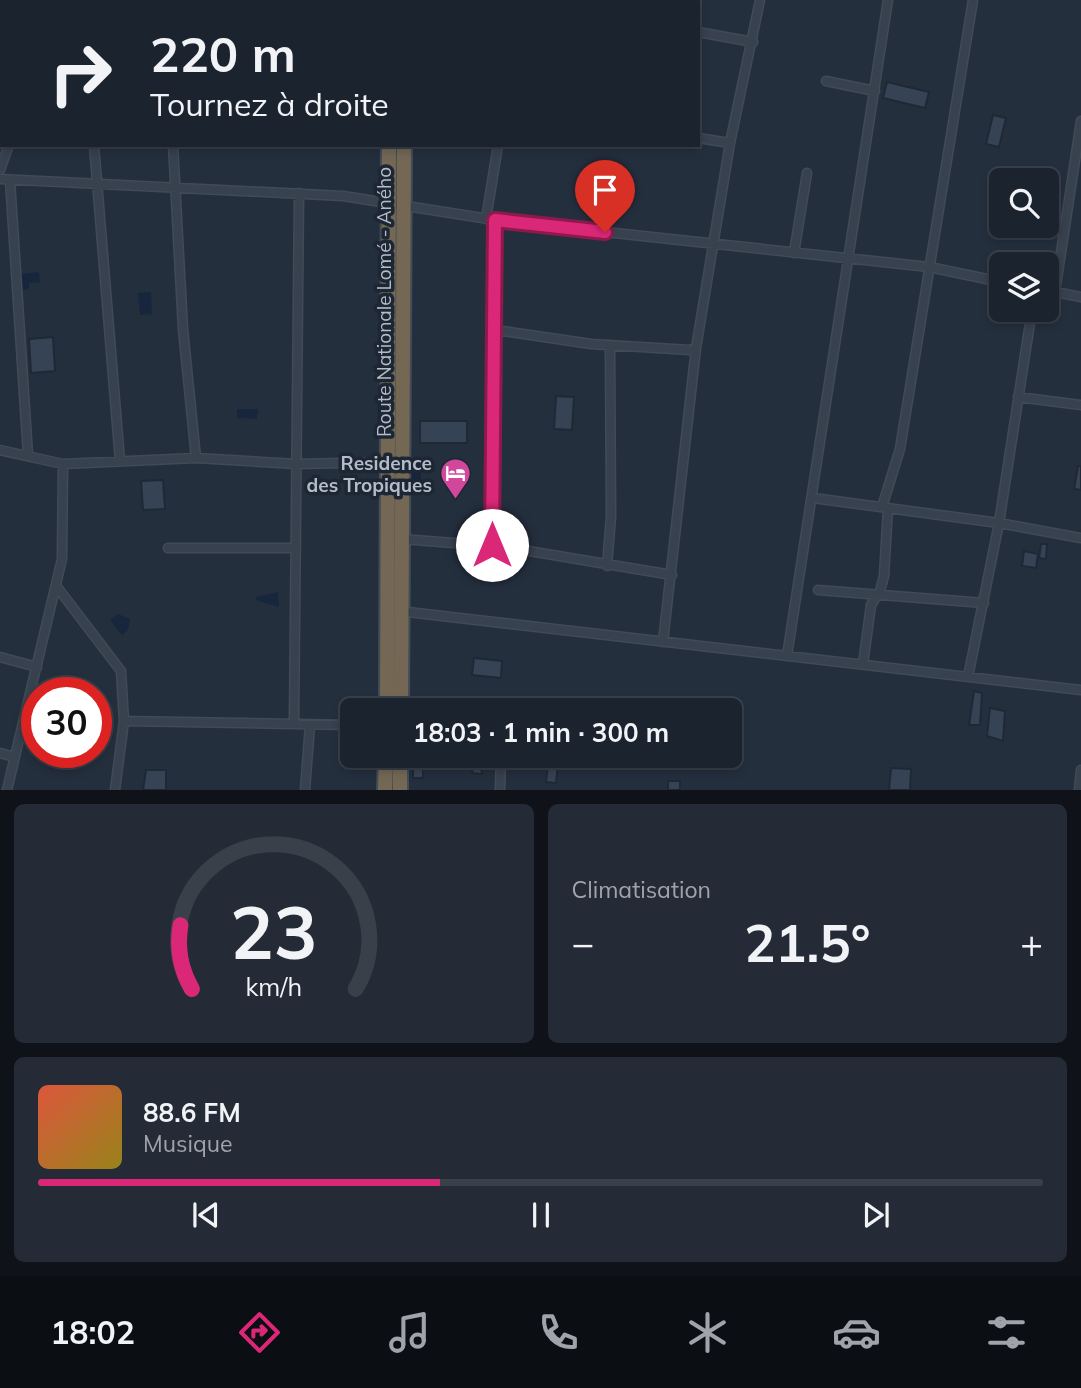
<!DOCTYPE html>
<html lang="fr">
<meta charset="utf-8">
<style>
body{margin:0;font-family:Mulish,sans-serif;background:#242b36;color:#f1f3f6;height:100vh;display:flex;flex-direction:column;font-size:26px;white-space:nowrap}
*{box-sizing:border-box;margin:0}
p{font-size:23px;color:#a0a4aa}
.icon{flex:none;width:38px;height:38px;fill:none;stroke:currentColor;stroke-width:2;stroke-linecap:round;stroke-linejoin:round}
.map{position:relative;height:790px;overflow:hidden}
.drawer{display:flex;flex-direction:column;gap:14px;padding:14px;background:#0f1319;flex:1}
.drawer>*{flex:none}
.top-card{position:absolute;left:0px;top:0px;width:700px;height:147px;box-shadow:0 4px 10px #0003,0 0 0 2px #39404a;background:#1b232e;color:#f1f3f6;overflow:hidden}
.fabs{position:absolute;left:989px;top:168px;display:grid;gap:14px}
.fabs a{display:grid;place-items:center;width:70px;height:70px;border-radius:10px;background:#1b232e;box-shadow:0 4px 10px #0003,0 0 0 2px #39404a;font-size:35px}
.speed{position:absolute;left:21px;top:677px;display:flex;gap:14px;font-size:35px;font-weight:700;text-align:center}
.speed>*{display:grid;place-content:center;width:91px;height:91px;border-radius:50%;background:#1b232e;box-shadow:0 4px 10px #0003,0 0 0 2px #39404a;line-height:1}
.speed .limit{border:10px solid #d22;background:#fff;color:#111}
.pin{position:absolute;display:grid;place-items:center;width:60px;height:60px;color:#fff;margin:-72px -30px;border-radius:50% 50% 50% 0;rotate:-45deg;box-shadow:0 0 7px #0007}
.pin .icon{rotate:45deg}
.me{position:absolute;width:77px;margin:-38px;rotate:0deg;stroke-linejoin:round;filter:drop-shadow(0 0 5px #0008)}
.turn{display:flex;align-items:center;gap:24px;height:147px;padding:0 35px;font-size:32px}
.turn .icon{width:91px;height:91px;stroke-width:2.5}
.turn b{display:block;font-size:49px;line-height:60px}
.big{font-size:52px;font-weight:700;line-height:1.1}
.drawer .tile{flex:1;display:flex;flex-direction:column;justify-content:center;gap:10px;min-width:0;padding:0 24px;border-radius:10px;background:#242b36}
.drawer .dial{align-items:center;gap:0}
.dial svg{height:182px;overflow:visible;fill:none;stroke:#39404a;stroke-width:7;stroke-linecap:round;text-anchor:middle}
.dial text{fill:#f1f3f6;stroke:none}
.song{display:flex;align-items:center;gap:21px}
.cover{width:84px;height:84px;border-radius:10px;background:linear-gradient(135deg,hsl(10 70% 55%),hsl(50 70% 35%))}
.played{height:7px;border-radius:4px;background:linear-gradient(90deg,#db2777 40%,#39404a 40%)}
.keys{display:flex;justify-content:space-around;direction:ltr}
.heat{display:flex;justify-content:space-between;align-items:center;font-size:38px;direction:ltr}
.drawer .tiles{flex:1;display:grid;gap:14px;grid-template-columns:1fr 1fr}
.tile:last-child{grid-column:span 2}
.trip{position:absolute;left:340px;top:698px;width:402px;height:70px;border-radius:10px;background:#1b232e;box-shadow:0 4px 10px #0003,0 0 0 2px #39404a;font-weight:700;line-height:70px;text-align:center}
.tabs{display:flex;height:112px;justify-content:space-around;align-items:center;background:#0b0e12;color:#a0a4aa}
.tabs .icon{width:49px;height:49px}
.tabs .current{color:#db2777}
.tabs b{font-size:32px;color:#f1f3f6}
.map>svg:first-child{display:block}
</style>
<div class="map">
<svg width="1081" height="790" viewBox="0 0 1081 790">
<rect width="100%" height="100%" fill="#242f3e"/>
<!-- water -->
<path fill="#17263c" d="M39,272L40,282L29,283V289L21,290L20,274Z
M151,292L152,314L140,315L138,293Z
M237,409H258L257,419L237,418Z
M411,470H421V490H411Z
M278,592L279,607L256,600V597Z
M118,614L130,619L128,630L122,635L110,620Z"/>
<!-- building -->
<path fill="#364354" stroke="#1f2835" stroke-width="2" d="M887,82L929,92L925,108L883,98Z
M993,115L1006,118L999,147L986,144Z
M53,337L55,371L31,373L29,339Z
M556,396L574,397L572,430L554,429Z
M420,421H467V443H420Z
M1078,466H1081V490L1074,489Z
M163,480L165,509L143,510L141,481Z
M1041,544H1047L1046,559L1039,558Z
M1024,551L1038,554L1036,568L1022,566Z
M474,658L502,661L501,678L472,675Z
M974,691L982,693L980,725H969Z
M990,708L1005,711L1003,741L987,736Z
M549,756H559L556,783L546,782Z
M413,758H423V778H413Z
M474,759L480,760L482,774L472,773Z
M891,768L911,769L910,790H889Z
M146,770H166V790H143Z
M668,781H680V790H668Z"/>
<g fill="none" stroke-linecap="round" stroke-linejoin="round">
<defs>
<path id="street" d="M79,0V2
M164,0V2
M271,0V2
M502,0L513,2
M57,2V0
M698,32L753,42
M826,81L875,91
M698,138L730,143
M94,145L120,461
M173,145L183,329L196,458
M0,170L9,145
M0,179L343,196L495,220L929,267L1001,282
M10,180L28,455
M486,219L498,145
M794,253L807,173
M1046,290L1081,297
M1055,292L1081,121
M496,330L591,344L690,350L696,348
M1018,397L1081,405
M0,450L63,464L196,458L296,464L389,462
M813,498L999,523L1081,538
M882,507L900,449L973,0
M402,539L505,547L672,575
M492,545L495,220
M168,548H296
M607,566L611,517L610,345
M57,587L121,671L124,721L115,790
M818,590L984,603
M399,611L1081,690
M663,642L696,348L730,143L760,0
M787,656L888,0
M0,657L37,667
M863,664L871,605L880,591L884,576L888,508
M968,677L999,523L1032,310
M124,721L352,725
M294,724L299,193
M0,753L15,757
M7,790L62,559L63,464
M305,790L310,725
M500,790L501,756
M1079,790L1081,770"/>
<path id="highway" d="M389,2V0
M402,2V0
M387,710L389,145
M401,710L404,145
M385,790L386,756
M400,790V756"/>
</defs>
<!-- street casing -->
<use href="#street" stroke="#414a57" stroke-width="11"/>
<!-- highway casing -->
<use href="#highway" stroke="#434c59" stroke-width="18"/>
<!-- street -->
<use href="#street" stroke="#38414e" stroke-width="8"/>
<!-- highway -->
<use href="#highway" stroke="#746855" stroke-width="14"/>
</g>
<g fill="none" stroke-linecap="round" stroke-linejoin="round">
<defs>
<path id="route" d="M492,545L495,220L605,232"/>
</defs>
<!-- route casing -->
<use href="#route" stroke="#8e194d" stroke-width="18"/>
<!-- route -->
<use href="#route" stroke="#db2777" stroke-width="12"/>
</g>
<!-- icons -->
<defs>
<symbol id="hotel-pin" viewBox="-11 -11 22 30"><path d="M0 17L-7.5 6A9.5 9.5 0 1 1 7.5 6Z" fill="#d1479c" stroke="#1d2633"/><path d="M-6-4.5h1.5V1H6V5H4.5V3h-9V5H-6ZM-4 0a1.8 1.8 0 1 1 3.6 0ZM.5 0V-2.5h3Q6-2.5 6 0Z" fill="#fff"/></symbol>
</defs>
<g fill-rule="evenodd">
<use href="#hotel-pin" x="438" y="456" width="35" height="47"/>
</g>
<g text-anchor="middle" stroke-width="7" stroke-linejoin="round" paint-order="stroke">
<!-- street labels -->
<g font-size="19" fill="#b4bcc9" stroke="#1d2633">
<text transform="translate(384 302) rotate(-90)" y="7">Route Nationale Lomé - Aného</text>
</g>
<!-- poi labels -->
<g font-size="19" font-weight="bold" fill="#b4bcc9" stroke="#1d2633" text-anchor="end">
<text x="432" y="470">Residence<tspan x="432" dy="22">des Tropiques</tspan></text>
</g>
</g>
</svg>
<div class="fabs">
<a><svg class="icon" aria-label="search" viewBox="0 0 24 24"><circle cx="10" cy="10" r="6"/><path d="M15 15l6 6"/></svg></a>
<a><svg class="icon" aria-label="layers" viewBox="0 0 24 24"><path d="M12 4l9 5-9 5-9-5zM3 14l9 5 9-5"/></svg></a>
</div>
<div class="speed"><div class="limit">30</div></div>
<div class="pin" style="left:605px;top:232px;background:#d93025"><svg class="icon" aria-label="arrive" viewBox="0 0 24 24"><path d="M6 21V4h12l-3 4 3 4H6"/></svg></div>
<svg class="me" style="left:492px;top:545px" viewBox="-20 -20 40 40"><circle r="19" fill="#fff"/><path d="M0-13L10 11 0 6-10 11z" fill="#db2777"/></svg>
<div class="trip">18:03 · 1 min · 300 m</div>
<div class="top-card">
<div class="turn"><svg class="icon" aria-label="right" viewBox="0 0 24 24"><path d="M7 20v-9h11M14 6l5 5-5 5"/></svg><div><b>220 m</b>Tournez à droite</div></div>
</div>
</div>
<section class="drawer">
<div class="tiles">
<div class="tile dial"><svg viewBox="0 0 100 80">
<path d="M14 69A42 42 0 1 1 86 69"/>
<path d="M14 69A42 42 0 0 1 9 41" stroke="#db2777"/>
<text x="50" y="56" font-size="32" font-weight="700">23</text>
<text x="50" y="72" font-size="11">km/h</text>
</svg></div>
<div class="tile"><p>Climatisation</p>
<div class="heat"><a>−</a><b class="big">21.5°</b><a>+</a></div>
</div>
<div class="tile">
<div class="song"><i class="cover"></i><div><b>88.6 FM</b><p>Musique</p></div></div>
<div class="played"></div>
<div class="keys"><svg class="icon" aria-label="previous" viewBox="0 0 24 24"><path d="M18 5L8 12l10 7zM5 5v14"/></svg><svg class="icon" aria-label="pause" viewBox="0 0 24 24"><path d="M8 5v14M16 5v14"/></svg><svg class="icon" aria-label="next" viewBox="0 0 24 24"><path d="M6 5l10 7-10 7zM19 5v14"/></svg></div>
</div>
</div>
</section>
<nav class="tabs">
<b>18:02</b>
<svg class="icon current" aria-label="directions" viewBox="0 0 24 24"><path d="M12 3l9 9-9 9-9-9zM9 14v-3h6M13 9l2 2-2 2"/></svg>
<svg class="icon" aria-label="music" viewBox="0 0 24 24"><path d="M9 18V5l10-2v13"/><circle cx="6" cy="18" r="3"/><circle cx="16" cy="16" r="3"/></svg>
<svg class="icon" aria-label="phone" viewBox="0 0 24 24"><path d="M5 4h4l2 5-3 2q2 4 5 5l2-3 5 2v4C11 20 4 13 5 4z"/></svg>
<svg class="icon" aria-label="climate" viewBox="0 0 24 24"><path d="M12 3v18M4 7l16 10M4 17L20 7"/></svg>
<svg class="icon" aria-label="car" viewBox="0 0 24 24"><path d="M5 17H2v-5l4-1 3-4h7l3 4 3 1v5h-3M9 17h6M6 11h13"/><circle cx="7" cy="17" r="2"/><circle cx="17" cy="17" r="2"/></svg>
<svg class="icon" aria-label="filters" viewBox="0 0 24 24"><path d="M4 7h16M4 17h16"/><circle cx="9" cy="7" r="2"/><circle cx="15" cy="17" r="2"/></svg>
</nav>
